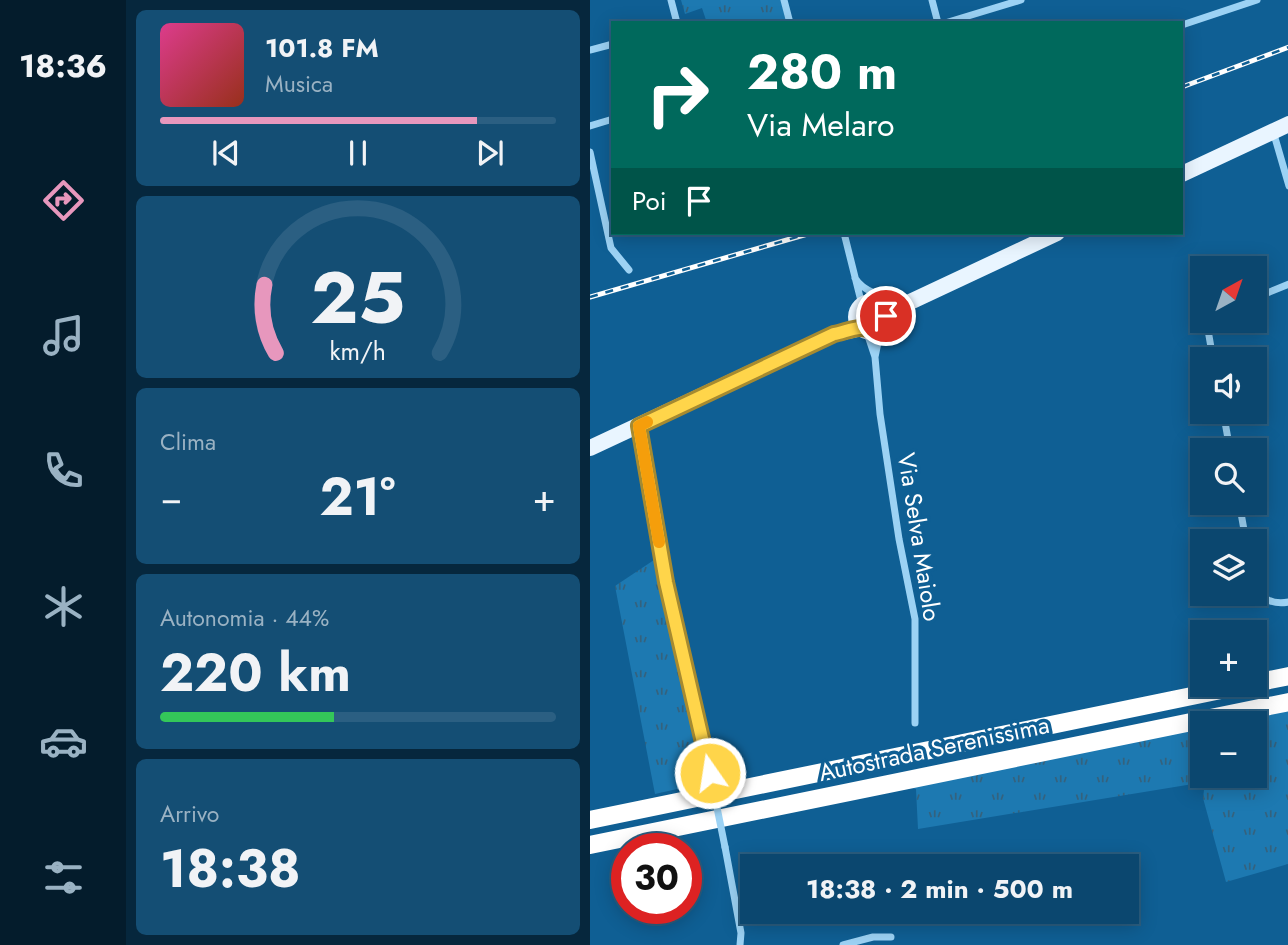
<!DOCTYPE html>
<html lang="it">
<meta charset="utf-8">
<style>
body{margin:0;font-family:Jost,sans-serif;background:#144e74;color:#f1f3f6;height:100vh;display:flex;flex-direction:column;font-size:26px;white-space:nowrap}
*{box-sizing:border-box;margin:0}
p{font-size:23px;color:#9ab2c3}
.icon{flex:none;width:38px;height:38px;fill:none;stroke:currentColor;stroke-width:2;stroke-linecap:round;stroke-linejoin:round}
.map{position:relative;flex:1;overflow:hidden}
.details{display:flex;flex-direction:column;gap:10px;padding:10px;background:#06273d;width:464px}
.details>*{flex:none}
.top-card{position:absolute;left:21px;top:21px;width:572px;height:214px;border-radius:0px;box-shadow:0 4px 18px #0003,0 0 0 2px #2b5f82;background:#00695c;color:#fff;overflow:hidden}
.needle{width:46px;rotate:40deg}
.buttons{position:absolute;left:600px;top:256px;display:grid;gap:14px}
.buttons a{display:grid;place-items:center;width:77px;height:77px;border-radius:0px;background:#0b476f;box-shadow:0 4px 18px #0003,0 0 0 2px #2b5f82;font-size:35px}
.speed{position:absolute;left:21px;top:833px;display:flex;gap:14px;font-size:35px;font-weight:700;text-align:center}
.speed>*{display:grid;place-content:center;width:91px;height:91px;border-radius:50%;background:#0b476f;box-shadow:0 4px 18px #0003,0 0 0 2px #2b5f82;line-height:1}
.speed .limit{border:10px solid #d22;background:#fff;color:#111}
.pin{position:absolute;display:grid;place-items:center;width:60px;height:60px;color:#fff;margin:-30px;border:4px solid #fff;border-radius:50%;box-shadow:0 2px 7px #0007}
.me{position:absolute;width:77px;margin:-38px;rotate:347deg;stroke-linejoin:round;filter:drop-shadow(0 0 5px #0008)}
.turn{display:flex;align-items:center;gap:24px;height:147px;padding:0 21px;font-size:32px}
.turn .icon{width:91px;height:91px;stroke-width:2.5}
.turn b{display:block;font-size:49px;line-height:60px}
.then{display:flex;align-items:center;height:66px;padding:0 21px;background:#0003;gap:14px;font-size:26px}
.big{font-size:52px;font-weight:700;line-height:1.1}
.details .card{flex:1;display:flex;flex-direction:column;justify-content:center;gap:10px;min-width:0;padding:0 24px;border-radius:10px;background:#144e74}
.details .dial{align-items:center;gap:0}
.dial svg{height:182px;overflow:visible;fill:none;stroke:#2b5f82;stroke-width:7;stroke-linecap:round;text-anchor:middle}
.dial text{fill:#f1f3f6;stroke:none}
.song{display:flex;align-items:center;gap:21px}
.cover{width:84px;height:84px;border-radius:10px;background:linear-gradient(135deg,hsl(330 70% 55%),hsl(10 70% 35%))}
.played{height:7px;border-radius:4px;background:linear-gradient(90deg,#e797bd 80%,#2b5f82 80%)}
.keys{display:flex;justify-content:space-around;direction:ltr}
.heat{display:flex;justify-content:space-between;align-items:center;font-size:38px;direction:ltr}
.charge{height:10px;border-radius:5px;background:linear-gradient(90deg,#34c759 44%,#2b5f82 0)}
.trip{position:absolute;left:150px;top:854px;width:399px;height:70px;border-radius:0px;background:#0b476f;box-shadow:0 4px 18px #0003,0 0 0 2px #2b5f82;font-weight:700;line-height:70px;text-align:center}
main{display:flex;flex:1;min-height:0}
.tabs{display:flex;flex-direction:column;width:126px;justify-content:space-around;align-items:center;background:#041c2c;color:#9ab2c3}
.tabs .icon{width:49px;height:49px}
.tabs .current{color:#e797bd}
.tabs b{font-size:32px;color:#f1f3f6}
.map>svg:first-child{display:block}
</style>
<main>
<nav class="tabs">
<b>18:36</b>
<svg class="icon current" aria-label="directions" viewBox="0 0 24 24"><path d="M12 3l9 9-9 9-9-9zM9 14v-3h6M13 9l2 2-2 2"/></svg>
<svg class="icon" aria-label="music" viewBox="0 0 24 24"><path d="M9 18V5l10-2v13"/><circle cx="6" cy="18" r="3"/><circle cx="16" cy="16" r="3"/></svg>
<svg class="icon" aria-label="phone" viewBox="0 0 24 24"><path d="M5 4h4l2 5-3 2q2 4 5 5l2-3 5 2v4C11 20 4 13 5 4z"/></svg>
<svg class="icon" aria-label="climate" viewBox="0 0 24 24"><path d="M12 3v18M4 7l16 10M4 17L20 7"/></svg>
<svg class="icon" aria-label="car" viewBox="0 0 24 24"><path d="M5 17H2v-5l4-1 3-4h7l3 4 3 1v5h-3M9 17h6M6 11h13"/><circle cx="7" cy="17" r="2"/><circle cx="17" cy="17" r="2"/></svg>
<svg class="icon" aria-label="filters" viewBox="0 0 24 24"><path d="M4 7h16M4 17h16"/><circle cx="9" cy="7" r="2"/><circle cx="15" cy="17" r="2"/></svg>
</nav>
<section class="details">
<div class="card">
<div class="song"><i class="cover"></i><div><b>101.8 FM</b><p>Musica</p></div></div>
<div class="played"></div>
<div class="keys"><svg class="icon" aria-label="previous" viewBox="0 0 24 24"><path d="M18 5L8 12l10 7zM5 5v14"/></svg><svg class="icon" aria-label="pause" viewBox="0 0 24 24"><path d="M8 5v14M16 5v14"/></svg><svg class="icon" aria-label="next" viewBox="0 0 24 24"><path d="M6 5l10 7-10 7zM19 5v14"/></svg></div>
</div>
<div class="card dial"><svg viewBox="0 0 100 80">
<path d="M14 69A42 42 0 1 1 86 69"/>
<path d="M14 69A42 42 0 0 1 9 39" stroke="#e797bd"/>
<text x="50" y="56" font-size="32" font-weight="700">25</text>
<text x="50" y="72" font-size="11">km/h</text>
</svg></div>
<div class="card"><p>Clima</p>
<div class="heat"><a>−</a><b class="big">21°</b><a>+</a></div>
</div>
<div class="card"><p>Autonomia · 44%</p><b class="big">220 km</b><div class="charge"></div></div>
<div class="card"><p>Arrivo</p><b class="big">18:38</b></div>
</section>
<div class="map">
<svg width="699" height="945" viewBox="0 0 699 945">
<defs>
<pattern id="grass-tufts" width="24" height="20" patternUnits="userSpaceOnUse" patternTransform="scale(1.75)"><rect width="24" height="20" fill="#1d79b1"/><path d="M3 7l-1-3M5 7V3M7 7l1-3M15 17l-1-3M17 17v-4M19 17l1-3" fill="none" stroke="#34627e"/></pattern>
</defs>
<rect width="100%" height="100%" fill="#0f5f94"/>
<!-- grass -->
<path fill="url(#grass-tufts)" d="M91,0H191L196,22L117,23L112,8L95,14Z
M76,552L127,780L65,794L25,586Z
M698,707V864L636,882L613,798L615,782L328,829L326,789L315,786L612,725V775H665V723H622Z"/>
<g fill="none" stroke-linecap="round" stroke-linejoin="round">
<!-- street -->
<path stroke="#9cd2f4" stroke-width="7" d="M81,0L87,23
M194,0L200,23
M342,0L348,23
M355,23L431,0
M592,25L667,0
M0,50L23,44
M0,126L23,119
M683,131L699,186
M0,152L21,248L39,270
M254,233L272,305
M265,278C275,295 301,298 319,302
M665,298L699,284
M621,320L618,330L623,359
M276,330L285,357L290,414L309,539L325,619V723
M285,357L291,328
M633,411L640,450
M49,426L76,582L120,773
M649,502L656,541
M665,582C670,599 681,605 699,602
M135,847L151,933L150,945
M253,945L283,937H301"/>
<!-- primary -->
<path stroke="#e9f5ff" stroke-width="16" d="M592,174L699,124
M266 317a15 15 0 1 1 30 0a15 15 0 1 1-30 0Z
M296,320L320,302L467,233
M0,448L244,334L272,328"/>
<!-- highway -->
<path stroke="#fff" stroke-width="18" d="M665,683L699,676
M0,820L660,684
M0,845L699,702"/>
<defs>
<path id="rail" d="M592,87L699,47
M0,297L221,233"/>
</defs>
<!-- rail casing -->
<use href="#rail" stroke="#fff" stroke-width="5"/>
<!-- rail -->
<use href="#rail" stroke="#0f5f94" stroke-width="2.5" stroke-dasharray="8" stroke-linecap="butt"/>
<!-- street-bridge -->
<path stroke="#9cd2f4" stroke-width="7" d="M120,773L135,847"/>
</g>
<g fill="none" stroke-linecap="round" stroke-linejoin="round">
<defs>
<path id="route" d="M120,773L76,582L49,426L244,334C252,333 264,327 272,328C285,330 293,335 296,316"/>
</defs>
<!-- route casing -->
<use href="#route" stroke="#a68a30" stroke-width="18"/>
<!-- route -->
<use href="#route" stroke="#ffd54a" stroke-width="12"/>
<!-- slow -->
<path stroke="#f59e0b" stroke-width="12" d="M57,422L49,426L69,542"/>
</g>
<g text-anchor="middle" stroke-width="7" stroke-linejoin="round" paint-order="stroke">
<!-- street labels -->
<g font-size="24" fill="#fff" stroke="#0f5f94">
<text transform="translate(329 537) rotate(81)" y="8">Via Selva Maiolo</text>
<text transform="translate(344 749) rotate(-12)" y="8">Autostrada Serenissima</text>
</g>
</g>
</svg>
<div class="buttons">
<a><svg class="needle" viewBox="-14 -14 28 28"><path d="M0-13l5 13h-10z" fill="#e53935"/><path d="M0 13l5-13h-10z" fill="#9ab2c3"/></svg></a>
<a><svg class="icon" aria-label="sound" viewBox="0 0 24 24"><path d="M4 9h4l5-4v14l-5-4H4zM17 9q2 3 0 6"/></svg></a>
<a><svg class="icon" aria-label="search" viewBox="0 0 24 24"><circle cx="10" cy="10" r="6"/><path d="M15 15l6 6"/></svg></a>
<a><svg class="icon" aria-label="layers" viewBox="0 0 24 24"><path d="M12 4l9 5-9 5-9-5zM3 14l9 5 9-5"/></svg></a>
<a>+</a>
<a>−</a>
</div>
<div class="speed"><div class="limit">30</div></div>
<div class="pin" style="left:296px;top:316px;background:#d93025"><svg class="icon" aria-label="arrive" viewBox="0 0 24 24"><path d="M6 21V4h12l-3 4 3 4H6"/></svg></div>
<svg class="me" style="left:120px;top:773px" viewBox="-20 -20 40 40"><circle r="17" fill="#ffd54a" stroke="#fff" stroke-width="3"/><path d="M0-11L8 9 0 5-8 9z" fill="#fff"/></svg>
<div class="trip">18:38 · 2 min · 500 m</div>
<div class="top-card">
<div class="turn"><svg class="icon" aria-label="right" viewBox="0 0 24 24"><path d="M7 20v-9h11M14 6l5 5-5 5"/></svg><div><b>280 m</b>Via Melaro</div></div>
<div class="then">Poi<svg class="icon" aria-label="arrive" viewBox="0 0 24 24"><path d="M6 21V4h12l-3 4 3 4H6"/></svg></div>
</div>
</div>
</main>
